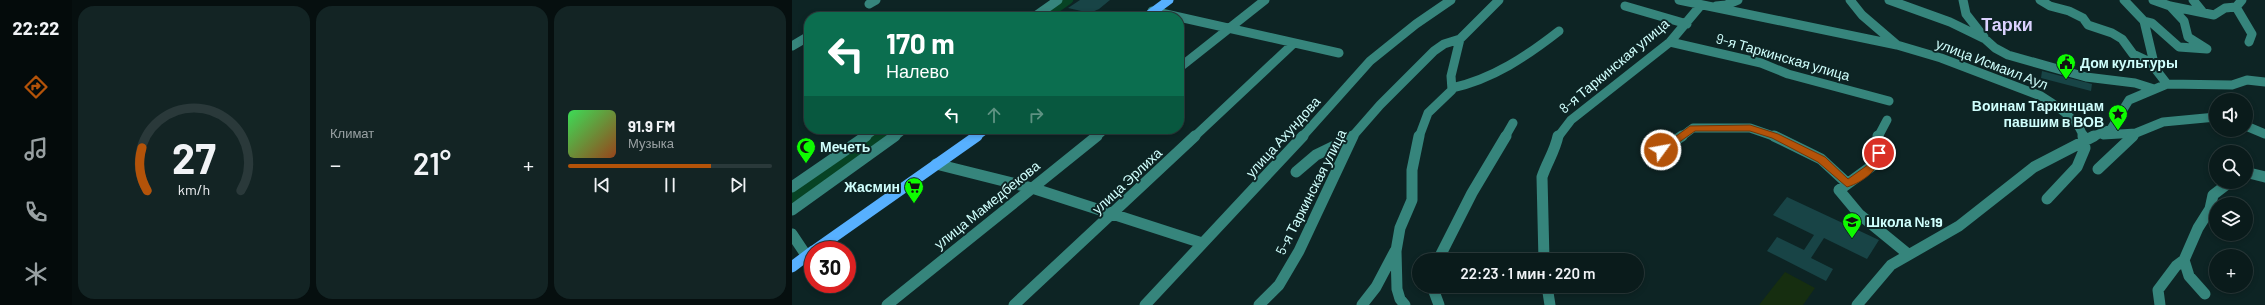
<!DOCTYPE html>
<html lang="ru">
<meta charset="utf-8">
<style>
body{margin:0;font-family:Barlow,sans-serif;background:#132424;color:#f1f3f6;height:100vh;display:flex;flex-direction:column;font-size:15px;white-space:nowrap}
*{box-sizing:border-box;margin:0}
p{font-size:13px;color:#99a1a3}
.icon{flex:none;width:22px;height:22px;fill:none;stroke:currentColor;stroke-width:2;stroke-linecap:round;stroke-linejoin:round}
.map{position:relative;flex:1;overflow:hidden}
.side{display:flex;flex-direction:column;gap:6px;padding:6px;background:#060f0f;width:720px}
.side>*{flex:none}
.guide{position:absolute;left:12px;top:12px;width:380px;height:122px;border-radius:16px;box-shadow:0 2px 6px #0003,0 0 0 1px #2a393a;background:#0b6e4f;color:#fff;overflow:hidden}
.fabs{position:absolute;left:1417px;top:93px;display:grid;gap:8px}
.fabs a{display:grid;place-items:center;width:44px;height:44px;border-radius:50%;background:#0a1b1b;box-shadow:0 2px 6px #0003,0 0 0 1px #2a393a;font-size:20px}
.speed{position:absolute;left:12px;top:241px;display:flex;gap:8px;font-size:20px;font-weight:700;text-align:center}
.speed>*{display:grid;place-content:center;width:52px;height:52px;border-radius:50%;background:#0a1b1b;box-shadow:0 2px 6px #0003,0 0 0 1px #2a393a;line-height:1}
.speed .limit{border:6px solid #d22;background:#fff;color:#111}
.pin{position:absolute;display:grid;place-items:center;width:34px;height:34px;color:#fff;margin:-17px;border:2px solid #fff;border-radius:50%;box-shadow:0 1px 4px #0007}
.me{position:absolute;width:44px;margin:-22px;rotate:58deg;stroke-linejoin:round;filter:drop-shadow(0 0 3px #0008)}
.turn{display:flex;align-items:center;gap:14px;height:84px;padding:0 16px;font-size:18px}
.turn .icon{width:52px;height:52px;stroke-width:2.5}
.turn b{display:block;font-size:28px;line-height:34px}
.lanes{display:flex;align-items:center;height:38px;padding:0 16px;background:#0003;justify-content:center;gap:20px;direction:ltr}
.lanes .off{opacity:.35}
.big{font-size:30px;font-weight:600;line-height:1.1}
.side .card{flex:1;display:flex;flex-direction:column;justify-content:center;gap:6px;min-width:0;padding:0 14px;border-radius:16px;background:#132424}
.side .dial{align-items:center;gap:0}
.dial svg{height:104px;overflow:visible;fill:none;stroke:#2a393a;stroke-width:7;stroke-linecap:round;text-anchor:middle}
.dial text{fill:#f1f3f6;stroke:none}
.song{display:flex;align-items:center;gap:12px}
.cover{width:48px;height:48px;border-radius:6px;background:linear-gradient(135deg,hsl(130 70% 55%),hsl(20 70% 35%))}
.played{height:4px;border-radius:2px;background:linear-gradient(90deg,#b45309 70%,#2a393a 70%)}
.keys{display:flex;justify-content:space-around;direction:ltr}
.heat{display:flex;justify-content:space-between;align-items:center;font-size:22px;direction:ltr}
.side .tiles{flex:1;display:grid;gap:6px;grid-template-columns:repeat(3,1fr)}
.trip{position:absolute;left:620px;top:253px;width:232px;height:40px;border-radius:20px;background:#0a1b1b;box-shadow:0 2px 6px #0003,0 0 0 1px #2a393a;font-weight:600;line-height:40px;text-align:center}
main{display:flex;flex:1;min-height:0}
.tab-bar{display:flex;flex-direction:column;width:72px;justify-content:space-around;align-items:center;background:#040b0b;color:#99a1a3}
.tab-bar .icon{width:28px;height:28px}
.tab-bar .on{color:#b45309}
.tab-bar b{font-size:18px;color:#f1f3f6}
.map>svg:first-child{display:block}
</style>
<main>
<nav class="tab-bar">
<b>22:22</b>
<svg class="icon on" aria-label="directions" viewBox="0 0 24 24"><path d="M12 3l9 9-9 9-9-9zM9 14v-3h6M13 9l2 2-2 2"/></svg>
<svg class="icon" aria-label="music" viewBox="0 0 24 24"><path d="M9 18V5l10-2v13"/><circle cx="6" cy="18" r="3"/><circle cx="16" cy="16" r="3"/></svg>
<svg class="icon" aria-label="phone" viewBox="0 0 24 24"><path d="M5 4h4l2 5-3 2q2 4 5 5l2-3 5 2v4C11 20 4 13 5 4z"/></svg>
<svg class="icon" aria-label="climate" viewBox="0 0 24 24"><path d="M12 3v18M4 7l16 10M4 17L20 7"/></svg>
</nav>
<section class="side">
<div class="tiles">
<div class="card dial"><svg viewBox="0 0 100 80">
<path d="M14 69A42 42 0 1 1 86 69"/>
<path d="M14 69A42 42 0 0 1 10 36" stroke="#b45309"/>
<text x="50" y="56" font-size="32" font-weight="700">27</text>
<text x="50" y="72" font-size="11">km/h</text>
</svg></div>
<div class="card"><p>Климат</p>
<div class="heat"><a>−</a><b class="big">21°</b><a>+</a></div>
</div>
<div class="card">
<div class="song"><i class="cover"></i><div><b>91.9 FM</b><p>Музыка</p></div></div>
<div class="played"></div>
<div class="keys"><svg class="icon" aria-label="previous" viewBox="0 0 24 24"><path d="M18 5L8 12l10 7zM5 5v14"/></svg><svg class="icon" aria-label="pause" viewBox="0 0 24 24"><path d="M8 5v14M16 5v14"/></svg><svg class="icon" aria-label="next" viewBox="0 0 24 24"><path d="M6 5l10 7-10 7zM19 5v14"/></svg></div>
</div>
</div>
</section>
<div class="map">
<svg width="1473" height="305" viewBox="0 0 1473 305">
<rect width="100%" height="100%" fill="#0d2424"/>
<!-- green -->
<path fill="#162e10" d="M993,272L1023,288L1011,305H967Z"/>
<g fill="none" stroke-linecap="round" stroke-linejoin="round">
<!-- canal-far1 -->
<path stroke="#074324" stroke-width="8" d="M253,17L277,0
M86,137L97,129"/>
<!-- canal -->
<path stroke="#074324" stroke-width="10" d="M0,198L88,136"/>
</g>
<!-- building -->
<path fill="#184446" d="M288,0H318L307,9L298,13L276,8Z
M1250,71L1300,84L1299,91L1249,78Z
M995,197L1087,240L1075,259L1032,238L1019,258L1041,269L1034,281L975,251L985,237L1012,250L1022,235L981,215Z"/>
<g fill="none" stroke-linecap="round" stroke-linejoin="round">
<!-- minor-far1 -->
<path stroke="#36857c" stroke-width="9" d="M887,0L1105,45L1070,15L1058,0
M1097,0L1158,22L1193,39L1203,48L1216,55L1294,77L1343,83L1362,89
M1171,0L1174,14L1192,37
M1248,0L1258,6L1277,11L1291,18L1296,25L1320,33L1330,39L1341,54L1358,62
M1332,0L1352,21L1361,59L1358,62L1375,84
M1361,0L1378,6L1422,15L1433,8L1444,7L1450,0
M1401,0L1410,11
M77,4L84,0
M833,6L895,24
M924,6L934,5L946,0
M1444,7L1460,34L1457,42
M360,11L387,17
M242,17L266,0
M387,17L547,53
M1352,21L1360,23L1387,47L1415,49L1396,37L1392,21L1378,6
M878,42L969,63L996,74L1097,101
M1105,45L1149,58L1249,96C1262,104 1289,122 1291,137
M0,46L17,36
M387,68L473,0
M660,88C701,79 735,56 767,31
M1454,126L1473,134
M1311,135L1344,133L1371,122L1424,117
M72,137L83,129
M102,137L112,129
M304,137L313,129
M402,137L501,44
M510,137L578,61L624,24L659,0
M560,137L588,105L642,51L652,44L668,39L707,0
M627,137L636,113L660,90L659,76L668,39
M713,137L721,123
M766,137L779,120L878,42L909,5
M889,137L901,128H958L984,137
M1086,137L1095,120
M1300,137L1319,129L1337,100L1375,84L1440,85L1455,80L1473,82
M1340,137L1344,133"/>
<!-- minor -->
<path stroke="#36857c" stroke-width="11" d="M982,136L1029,159L1055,183
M1086,136L1087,153L1084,163L1047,190L1067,214L1116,254
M869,150L890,136
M144,164L240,188L410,243
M1306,169L1341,136
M504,172L524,155L559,138
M1454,175L1457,173L1473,177
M0,187L74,136
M1255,199L1285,167L1293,148L1291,136
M0,210L103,136
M0,234L14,255
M646,260L680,193L714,136
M752,260L750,177C755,162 763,151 766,136
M640,286L647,305
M755,286L758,305
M1413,294L1397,276L1392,260L1406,228L1418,209L1421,195L1438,182
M95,305L305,136
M222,305L403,136
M353,305L511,136
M467,305L487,285L507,251L561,136
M570,305L584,287L603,251
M613,305L608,299L605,289L604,251L608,228L620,200V170L627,136
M1065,305L1099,265L1167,226L1242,167L1302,136
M1368,305L1366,290L1384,266L1392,260"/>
<!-- major-far1 -->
<path stroke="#57b0ff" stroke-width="9" d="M354,17L377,0
M183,137L194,129"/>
<!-- major -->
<path stroke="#57b0ff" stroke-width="11" d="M23,250L185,136
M0,267L21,251"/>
</g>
<!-- route -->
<path fill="#b45309" stroke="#753606" d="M958,125L986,134L1033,157L1056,179L1080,162L1084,151H1090L1091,153C1087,169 1072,182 1055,187L1026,162L980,138L958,131H903L873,152L869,153L865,150L898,126Z"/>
<!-- icons -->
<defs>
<symbol id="civic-pin" viewBox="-11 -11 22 30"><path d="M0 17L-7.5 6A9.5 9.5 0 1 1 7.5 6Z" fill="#0efb00" stroke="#0d2424"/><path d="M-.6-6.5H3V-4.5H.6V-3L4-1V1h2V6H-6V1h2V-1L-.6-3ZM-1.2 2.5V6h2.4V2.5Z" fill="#111"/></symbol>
<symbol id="sight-pin" viewBox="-11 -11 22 30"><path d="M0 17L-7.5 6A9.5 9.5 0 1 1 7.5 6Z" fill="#0efb00" stroke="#0d2424"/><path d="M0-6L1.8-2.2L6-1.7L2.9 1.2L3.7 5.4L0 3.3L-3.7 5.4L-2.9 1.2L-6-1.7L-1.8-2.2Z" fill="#111"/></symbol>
<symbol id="mosque-pin" viewBox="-11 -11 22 30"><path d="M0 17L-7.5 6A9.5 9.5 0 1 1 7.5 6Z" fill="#0efb00" stroke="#0d2424"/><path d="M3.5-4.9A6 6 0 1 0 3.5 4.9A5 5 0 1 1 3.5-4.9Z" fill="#111"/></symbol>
<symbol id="supermarket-pin" viewBox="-11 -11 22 30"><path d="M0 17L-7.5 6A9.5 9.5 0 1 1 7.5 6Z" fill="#0efb00" stroke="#0d2424"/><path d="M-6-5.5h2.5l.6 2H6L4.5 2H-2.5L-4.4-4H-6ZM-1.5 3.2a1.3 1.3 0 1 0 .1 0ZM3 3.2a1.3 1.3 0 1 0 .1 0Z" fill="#111"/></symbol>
<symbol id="school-pin" viewBox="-11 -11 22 30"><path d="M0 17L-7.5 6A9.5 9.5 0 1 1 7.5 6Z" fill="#0efb00" stroke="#0d2424"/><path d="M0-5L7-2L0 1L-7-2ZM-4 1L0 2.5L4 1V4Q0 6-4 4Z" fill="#111"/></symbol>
</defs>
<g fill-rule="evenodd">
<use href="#civic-pin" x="1263" y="52" width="22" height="30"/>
<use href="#sight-pin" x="1315" y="103" width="22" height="30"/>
<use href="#mosque-pin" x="3" y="136" width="22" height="30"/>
<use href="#supermarket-pin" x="111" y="176" width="22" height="30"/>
<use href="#school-pin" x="1049" y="211" width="22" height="30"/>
</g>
<g text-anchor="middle" stroke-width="4" stroke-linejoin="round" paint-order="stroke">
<!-- street labels -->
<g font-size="14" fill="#d0fffd" stroke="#0d2424">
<text transform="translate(991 57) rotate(16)" y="5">9-я Таркинская улица</text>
<text transform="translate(1200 64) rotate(21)" y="5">улица Исмаил Аул</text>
<text transform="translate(822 66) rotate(-40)" y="5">8-я Таркинская улица</text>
<text transform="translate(491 137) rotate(-48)" y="5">улица Ахундова</text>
<text transform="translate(335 181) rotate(-43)" y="5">улица Эрлиха</text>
<text transform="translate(519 192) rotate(-63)" y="5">5-я Таркинская улица</text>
<text transform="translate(195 205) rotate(-39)" y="5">улица Мамедбекова</text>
</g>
<!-- poi labels -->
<g font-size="14" font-weight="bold" fill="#d0fffd" stroke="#0d2424" text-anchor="start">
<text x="1288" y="68">Дом культуры</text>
<text x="1312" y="111" text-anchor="end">Воинам Таркинцам<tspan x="1312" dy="16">павшим в ВОВ</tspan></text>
<text x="28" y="152">Мечеть</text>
<text x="108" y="192" text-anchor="end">Жасмин</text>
<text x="1074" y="227">Школа №19</text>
</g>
<!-- district labels -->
<g font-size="18" font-weight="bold" fill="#dbd2ff" stroke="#0d2424">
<text x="1215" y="31">Тарки</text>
</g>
</g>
</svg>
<div class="fabs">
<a><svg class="icon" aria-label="sound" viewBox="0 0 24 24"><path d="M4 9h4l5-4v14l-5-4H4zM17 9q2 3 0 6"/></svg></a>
<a><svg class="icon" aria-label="search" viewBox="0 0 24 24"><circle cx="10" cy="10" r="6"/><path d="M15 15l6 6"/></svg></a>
<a><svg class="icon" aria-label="layers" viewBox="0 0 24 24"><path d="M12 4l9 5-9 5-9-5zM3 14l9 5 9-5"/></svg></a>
<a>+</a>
</div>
<div class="speed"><div class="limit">30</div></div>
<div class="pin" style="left:1087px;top:153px;background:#d93025"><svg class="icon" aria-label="arrive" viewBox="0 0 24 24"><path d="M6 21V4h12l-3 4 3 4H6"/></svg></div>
<svg class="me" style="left:869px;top:150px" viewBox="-20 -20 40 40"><circle r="17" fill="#b45309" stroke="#fff" stroke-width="3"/><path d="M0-11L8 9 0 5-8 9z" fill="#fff"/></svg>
<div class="trip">22:23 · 1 мин · 220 m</div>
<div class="guide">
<div class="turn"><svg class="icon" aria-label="left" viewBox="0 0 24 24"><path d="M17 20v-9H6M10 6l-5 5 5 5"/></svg><div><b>170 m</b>Налево</div></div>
<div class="lanes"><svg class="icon" aria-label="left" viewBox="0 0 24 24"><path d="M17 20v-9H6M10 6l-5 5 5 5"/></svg><svg class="icon off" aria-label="ahead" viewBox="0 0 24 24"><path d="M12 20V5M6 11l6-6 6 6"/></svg><svg class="icon off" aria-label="right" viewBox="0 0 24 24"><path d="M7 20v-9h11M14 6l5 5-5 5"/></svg></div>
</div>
</div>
</main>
